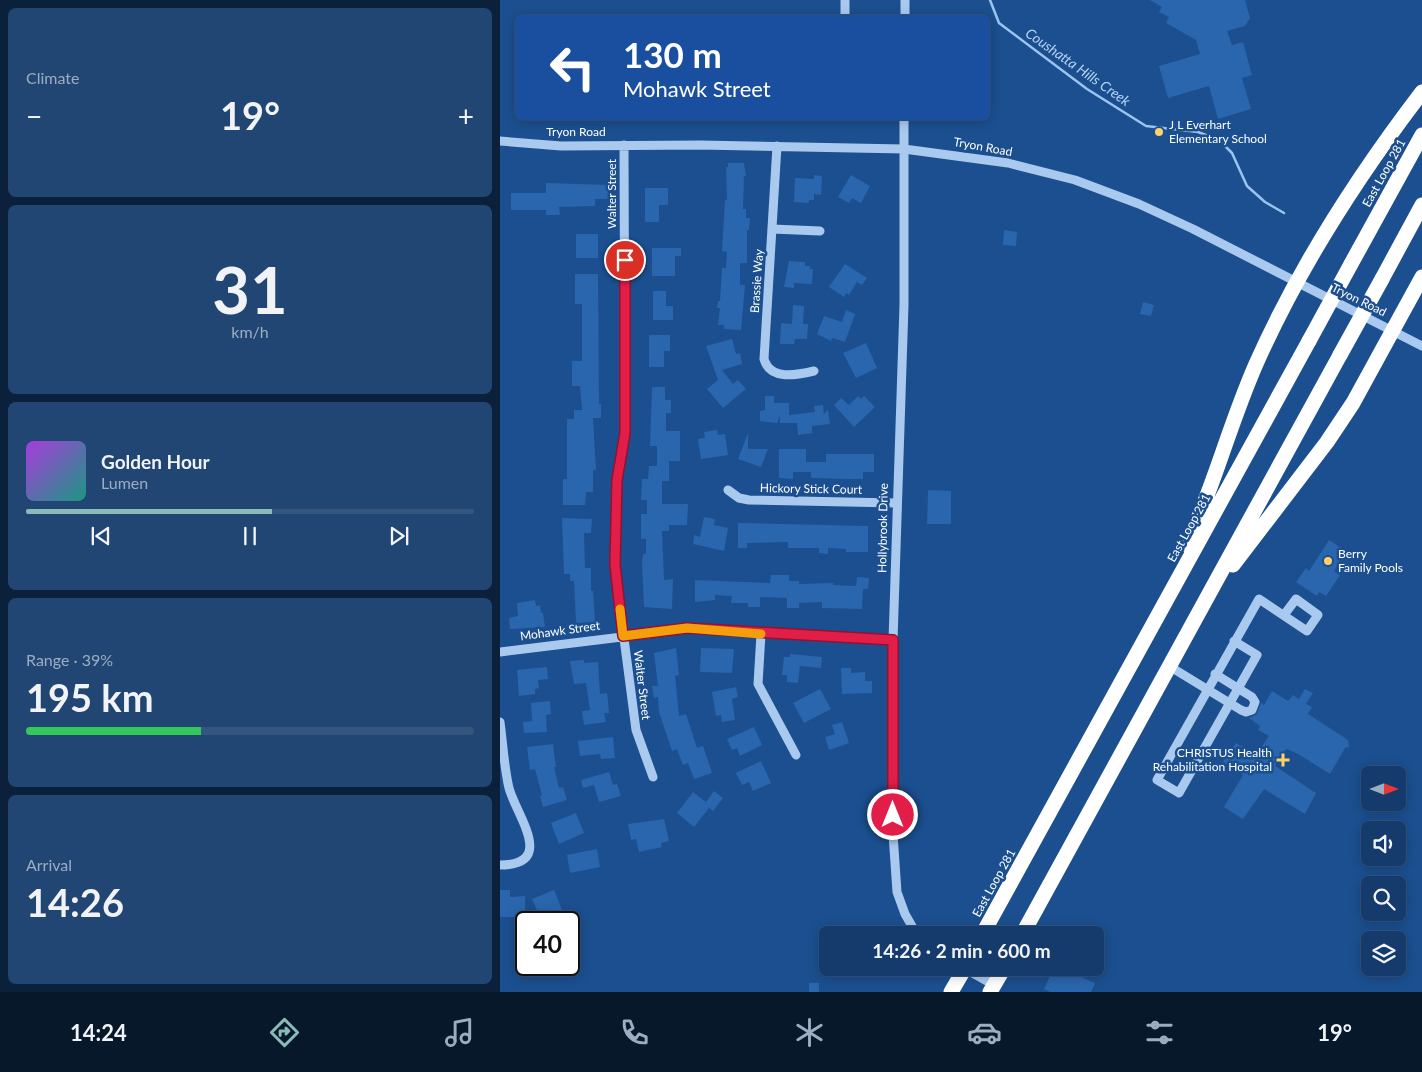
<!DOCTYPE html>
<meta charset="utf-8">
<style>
body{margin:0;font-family:Lato,sans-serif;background:#214673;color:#f1f3f6;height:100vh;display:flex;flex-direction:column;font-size:19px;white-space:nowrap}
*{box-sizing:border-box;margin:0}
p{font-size:16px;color:#9dadc1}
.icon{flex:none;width:28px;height:28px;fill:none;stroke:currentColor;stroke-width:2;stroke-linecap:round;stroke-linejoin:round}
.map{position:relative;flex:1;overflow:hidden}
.side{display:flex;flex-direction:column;gap:8px;padding:8px;background:#0b203b;width:500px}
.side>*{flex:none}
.guide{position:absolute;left:15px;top:15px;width:475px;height:105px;border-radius:8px;box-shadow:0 2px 12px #0003,0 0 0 1px #33557e;background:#1a4fa0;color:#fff;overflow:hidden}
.needle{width:32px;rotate:90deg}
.fabs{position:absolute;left:861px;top:766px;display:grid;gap:10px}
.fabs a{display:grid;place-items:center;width:45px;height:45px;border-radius:8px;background:#143b6b;box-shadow:0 2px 12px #0003,0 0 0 1px #33557e;font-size:25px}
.speed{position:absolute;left:15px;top:911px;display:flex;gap:10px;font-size:25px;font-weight:700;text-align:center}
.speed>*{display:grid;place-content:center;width:65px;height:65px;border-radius:50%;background:#143b6b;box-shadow:0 2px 12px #0003,0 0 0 1px #33557e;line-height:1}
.speed .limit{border:2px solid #111;border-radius:8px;background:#fff;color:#111}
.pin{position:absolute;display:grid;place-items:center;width:42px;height:42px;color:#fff;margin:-21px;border:2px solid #fff;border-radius:50%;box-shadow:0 1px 5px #0007}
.me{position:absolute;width:55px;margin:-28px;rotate:0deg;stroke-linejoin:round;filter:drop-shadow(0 0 4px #0008)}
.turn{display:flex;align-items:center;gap:18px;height:105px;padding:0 25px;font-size:22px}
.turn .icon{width:65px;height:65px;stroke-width:2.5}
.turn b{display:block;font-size:35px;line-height:42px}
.big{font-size:38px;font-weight:700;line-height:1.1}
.side .tile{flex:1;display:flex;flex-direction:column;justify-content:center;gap:8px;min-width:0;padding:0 18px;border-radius:8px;background:#214673}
.side .dial{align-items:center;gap:0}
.dial b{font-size:65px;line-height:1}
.song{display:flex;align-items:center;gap:15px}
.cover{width:60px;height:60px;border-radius:8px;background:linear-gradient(135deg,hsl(280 70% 55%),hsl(170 70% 35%))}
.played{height:5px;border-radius:2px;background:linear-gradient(90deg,#8bbbb9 55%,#33557e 55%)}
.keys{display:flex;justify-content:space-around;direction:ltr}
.heat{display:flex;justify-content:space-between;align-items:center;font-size:28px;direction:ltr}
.charge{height:8px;border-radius:4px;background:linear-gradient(90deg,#34c759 39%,#33557e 0)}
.trip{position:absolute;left:319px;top:926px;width:285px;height:50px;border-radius:8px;background:#143b6b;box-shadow:0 2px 12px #0003,0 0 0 1px #33557e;font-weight:700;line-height:50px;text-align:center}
.menu{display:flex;height:80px;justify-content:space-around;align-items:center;background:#08182b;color:#9dadc1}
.menu .icon{width:35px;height:35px}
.menu .current{color:#8bbbb9}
.menu b{font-size:22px;color:#f1f3f6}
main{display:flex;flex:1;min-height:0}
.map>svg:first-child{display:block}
</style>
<main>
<section class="side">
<div class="tile"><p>Climate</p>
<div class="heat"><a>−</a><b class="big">19°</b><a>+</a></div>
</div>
<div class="tile dial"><b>31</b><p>km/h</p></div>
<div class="tile">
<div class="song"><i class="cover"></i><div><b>Golden Hour</b><p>Lumen</p></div></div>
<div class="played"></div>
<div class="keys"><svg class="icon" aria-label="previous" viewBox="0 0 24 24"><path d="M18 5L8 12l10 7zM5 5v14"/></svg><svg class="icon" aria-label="pause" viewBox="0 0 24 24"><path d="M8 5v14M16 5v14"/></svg><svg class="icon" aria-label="next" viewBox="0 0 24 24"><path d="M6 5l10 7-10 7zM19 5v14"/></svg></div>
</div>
<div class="tile"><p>Range · 39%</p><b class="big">195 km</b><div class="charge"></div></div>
<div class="tile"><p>Arrival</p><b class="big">14:26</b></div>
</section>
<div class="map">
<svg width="922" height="992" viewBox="0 0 922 992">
<rect width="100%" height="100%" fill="#1b4f8f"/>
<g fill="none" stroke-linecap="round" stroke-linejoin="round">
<!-- stream -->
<path stroke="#9cc4f0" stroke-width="2.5" d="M490,0L499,23L587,89L646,126L698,132L719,140L732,153L747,186L765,202L784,213"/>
</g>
<!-- building -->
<path fill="#2a66ad" d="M650,0H745L750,18L745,26L727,31L732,45L743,42L752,75L742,78L751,109L718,119L709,86L668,98L659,66L700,54L696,40L666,23L669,17L659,12L662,7Z
M228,163H244L246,176H244L243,209H246V218H250L249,230H247V263H240V285H245L241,330L224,329V325H218L220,308H217L218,301H220L222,268H226L227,252L222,251L225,200H227L226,167H228Z
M314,175L322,176L321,195L314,194V200H309V203L294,202L295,178L314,179Z
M351,175L370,186L361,203L352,198L349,203L338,197Z
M46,183L109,185V199H95V206L59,207L60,215H46V210H11V193H46Z
M145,188H168V205H159V222H145Z
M504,230L517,232L516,246L503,245Z
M76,234H98V258H76Z
M152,248H181V256H175V276H152Z
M289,261L305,262V266H310V269H313L312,284L294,283V288L284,287Z
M345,264L367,278L362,285L357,282L349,295L346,293L344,297L329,287Z
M75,274H98L99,404H101V418H93L96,470H93V492H86L85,505H63V479H67V419H74V410H82L80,386H72V361H82V304H75Z
M153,291H166V306H173V320H153Z
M643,302L654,305L651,316L640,314Z
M293,305L304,306L303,324H308L307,339H295L294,344H280L281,323L292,324Z
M346,310L355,314L345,342L332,338L331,341L317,334L324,316L342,322Z
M149,335H170V351H164V367H149Z
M232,339L236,354L240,353L242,364L222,370L233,384L238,380L246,389L223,408L207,389L218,380L206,346Z
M366,343L377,368L356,378L343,353Z
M152,387H165V400H171V413H166V431H180V461H169V481H162V504H188L187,525H169V531H162L164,580L173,579L172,609L144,607L142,564L143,554H146V539H141V514H147V500H141L142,479H148L149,466H157V446H150Z
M265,396H274V403H289V415L315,412L314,406L323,405L324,414L328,410L330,424L312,426V433L298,435L297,423H280V416L277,423L260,421V411L265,410Z
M358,396L361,399L364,396L375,407L354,427L334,405L341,398L349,405Z
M217,430L218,435L225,434L228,455L201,459L198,439L205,438L204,432Z
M248,433V449H268L261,467L238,459Z
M279,449H306V462H326V454H374V472H363V479H348L311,478V472H293V479L279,478Z
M428,490L451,491V524H427Z
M204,517L215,519L214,525L228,528L224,551L193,544L194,535L200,537Z
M62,518L92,519L91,533H84L85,568H91V591H93L95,622L76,623L74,581H70V574H64Z
M238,523L368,526V552H346V549L328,548V554L319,553V548H288V542L247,543V548H238Z
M829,540L846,551L834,571L840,575L826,596L819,592L817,596L796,582L806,568L809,571Z
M271,575H289V581H299V584L333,583V585L356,586L357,577L369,578L368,589H363L362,609L322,608V602L299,603V608H287V598L260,597V607H248V603H231L232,596L215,595V600L195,602V580L270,583Z
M35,600L36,606L40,605L41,613H43L45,627L10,629L9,618L18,616L17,603Z
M176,648L179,675L175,676L179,716L186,714L197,748L203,746L212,773L194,779L188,763L183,765L177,749L172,751L159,712L158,697L154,698L152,686H158L154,653Z
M201,648L234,649L232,673L200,672Z
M290,654L322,657L321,668L300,666L298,683L287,682V675H282L284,657H290Z
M84,660V663L98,662L100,694L107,693L108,701L109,713H104L106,722L84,725L82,711L90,710L86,683L74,684L70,661Z
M47,667L48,679L38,680L39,688L35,689V694L19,696L17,670Z
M341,668H351V673L365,672V681H372V693L342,694Z
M236,687L238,697L232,699L235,720L222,722L221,715L216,716L212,692Z
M320,689L331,709L304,723L293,703Z
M805,689L813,693L806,704L812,707L808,714L848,740L849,747L845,748L830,774L798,754L787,749L784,751L775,766L816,793L805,814L764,789L743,819L738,816L724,807L743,775L723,762L736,743L756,755L769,736L758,730L760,726L749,718L757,714L761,703L764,705L772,691L788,701L793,695L799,699Z
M50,701L51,714L46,715L47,732L24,733L23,722L32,721L31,703Z
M342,722L349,743L329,750L325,737L335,734L332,725Z
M254,727L262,745L240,756L237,748L232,750L227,739Z
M113,737L115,758L101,759L100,754L80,756L78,741Z
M53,744L56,767H54L59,788L63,787L67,800L43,807L40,796L42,795L35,769L30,770L27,747Z
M261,761L271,783L253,791L249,782L242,785L236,773Z
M109,772L113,785L117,784L121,796L99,802L94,785L83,788L81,780Z
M214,791L223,798L213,811L209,808L194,827L177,813L193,792L206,802Z
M76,813L84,833L59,844L51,823Z
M164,819L169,841L161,843L162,847L139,852L136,839L131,840L128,824Z
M97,849L100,867L70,873L67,855Z
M0,890H10V897L25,896V917H0Z
M54,890L62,910L41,919L32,899Z
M554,968H560L595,983L591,992H550L544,989Z
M309,983H319V992H309Z"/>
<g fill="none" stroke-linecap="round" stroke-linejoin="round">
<!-- minor -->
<path stroke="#a9c9ee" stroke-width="9" d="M345,18V0
M405,18V0
M404,118V305L393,640V834L397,892L405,914L417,935
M0,141L61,146L200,145L404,149L508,163L575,180L639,204L693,229L922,346
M124,145L125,433L117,480L115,570L136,730L153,777
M277,146L264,359C270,381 297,375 314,371
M272,229L320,231
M228,490L239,498L249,500L396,503
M261,634L258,684L296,755
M734,641L757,655L679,793L657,780L759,599L807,631L818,615L796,599L784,615
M0,652L187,629L393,640
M669,666L741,710L746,712L752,710L755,702L752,697L715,674
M0,722C3,744 4,767 9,788C16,815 57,865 0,865
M464,968L494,985"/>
<!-- highway -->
<path stroke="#fff" stroke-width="15" d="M851,264L922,135
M882,279L922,205
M687,545C714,486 730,423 756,364C800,265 857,177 922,92
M733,565L827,442L853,403L922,277
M482,935L809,341
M522,935L840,355
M451,992L465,968
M490,992L504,968"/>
<!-- highway-bridge -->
<path stroke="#fff" stroke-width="15" d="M809,341L851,264
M840,355L882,279"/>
</g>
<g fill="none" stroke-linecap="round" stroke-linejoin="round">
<defs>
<path id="route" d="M125,260V433L117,480L115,565L123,636L187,628L393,640V815"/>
</defs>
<!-- route casing -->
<use href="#route" stroke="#92132f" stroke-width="12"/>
<!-- route -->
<use href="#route" stroke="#e11d48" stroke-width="9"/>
<!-- slow -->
<path stroke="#f59e0b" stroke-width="9" d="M120,609L123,636L187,628L261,634"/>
</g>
<!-- markers -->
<g fill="#ffd166" stroke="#1b4f8f" stroke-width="2">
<circle cx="659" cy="132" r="5"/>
<circle cx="828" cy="561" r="5"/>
<path d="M780.5 752.5h5v5h5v5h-5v5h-5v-5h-5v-5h5z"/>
</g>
<g text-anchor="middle" stroke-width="5" stroke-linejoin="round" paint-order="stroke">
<!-- poi labels -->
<g font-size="12" fill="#fff" stroke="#1b4f8f" text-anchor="start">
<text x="669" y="129">J L Everhart<tspan x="669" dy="14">Elementary School</tspan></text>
<text x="838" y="558">Berry<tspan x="838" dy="14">Family Pools</tspan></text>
<text x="772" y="757" text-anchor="end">CHRISTUS Health<tspan x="772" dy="14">Rehabilitation Hospital</tspan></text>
</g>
<!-- street labels -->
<g font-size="12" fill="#fff" stroke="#1b4f8f">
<text x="76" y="136">Tryon Road</text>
<text transform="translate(483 147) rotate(10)" y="4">Tryon Road</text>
<text transform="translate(884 173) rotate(-61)" y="4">East Loop 281</text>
<text transform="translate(112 194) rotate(-90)" y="4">Walter Street</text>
<text transform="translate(257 281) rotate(-86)" y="4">Brassie Way</text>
<text transform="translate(859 300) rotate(26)" y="4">Tryon Road</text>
<text transform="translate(311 489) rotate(1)" y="4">Hickory Stick Court</text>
<text transform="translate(383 528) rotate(-89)" y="4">Hollybrook Drive</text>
<text transform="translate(689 528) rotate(-61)" y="4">East Loop 281</text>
<text transform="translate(60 631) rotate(-8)" y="4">Mohawk Street</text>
<text transform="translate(142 685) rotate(83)" y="4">Walter Street</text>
<text transform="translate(494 883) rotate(-61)" y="4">East Loop 281</text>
</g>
<!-- water labels -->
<g font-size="14" font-style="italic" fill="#b5d3f5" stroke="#1b4f8f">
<text transform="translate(578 67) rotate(35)" y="5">Coushatta Hills Creek</text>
</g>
</g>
</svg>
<div class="fabs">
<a><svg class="needle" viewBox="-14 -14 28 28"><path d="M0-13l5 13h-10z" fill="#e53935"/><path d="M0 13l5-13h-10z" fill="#9dadc1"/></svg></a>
<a><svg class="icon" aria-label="sound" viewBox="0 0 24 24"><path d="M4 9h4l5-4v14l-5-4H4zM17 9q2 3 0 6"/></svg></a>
<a><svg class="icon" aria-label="search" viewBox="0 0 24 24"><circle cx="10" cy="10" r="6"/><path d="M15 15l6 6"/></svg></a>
<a><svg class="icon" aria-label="layers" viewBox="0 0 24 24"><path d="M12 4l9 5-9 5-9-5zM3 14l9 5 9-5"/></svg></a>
</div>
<div class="speed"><div class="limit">40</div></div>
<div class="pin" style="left:125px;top:260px;background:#d93025"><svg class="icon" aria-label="arrive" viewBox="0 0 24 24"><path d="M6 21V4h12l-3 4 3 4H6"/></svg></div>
<svg class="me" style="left:393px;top:815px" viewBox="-20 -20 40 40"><circle r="17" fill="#e11d48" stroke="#fff" stroke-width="3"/><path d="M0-11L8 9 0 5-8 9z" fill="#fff"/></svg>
<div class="trip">14:26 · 2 min · 600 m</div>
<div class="guide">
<div class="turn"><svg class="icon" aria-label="left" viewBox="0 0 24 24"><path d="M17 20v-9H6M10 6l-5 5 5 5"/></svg><div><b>130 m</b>Mohawk Street</div></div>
</div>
</div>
</main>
<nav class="menu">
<b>14:24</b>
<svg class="icon current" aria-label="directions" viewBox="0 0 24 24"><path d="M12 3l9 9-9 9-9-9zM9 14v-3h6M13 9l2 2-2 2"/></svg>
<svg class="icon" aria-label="music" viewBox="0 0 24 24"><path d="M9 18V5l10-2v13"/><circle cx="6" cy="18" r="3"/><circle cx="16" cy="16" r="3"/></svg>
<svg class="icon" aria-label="phone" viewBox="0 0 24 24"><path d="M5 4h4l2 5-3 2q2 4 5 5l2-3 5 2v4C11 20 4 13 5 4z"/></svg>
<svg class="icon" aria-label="climate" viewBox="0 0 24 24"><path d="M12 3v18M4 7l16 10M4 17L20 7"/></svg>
<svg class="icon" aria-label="car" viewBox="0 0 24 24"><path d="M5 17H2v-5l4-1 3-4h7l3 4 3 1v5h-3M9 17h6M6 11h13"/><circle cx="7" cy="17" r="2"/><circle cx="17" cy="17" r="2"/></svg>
<svg class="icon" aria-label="filters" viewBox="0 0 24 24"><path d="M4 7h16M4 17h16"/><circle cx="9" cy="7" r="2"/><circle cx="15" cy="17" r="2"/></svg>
<b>19°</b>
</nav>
